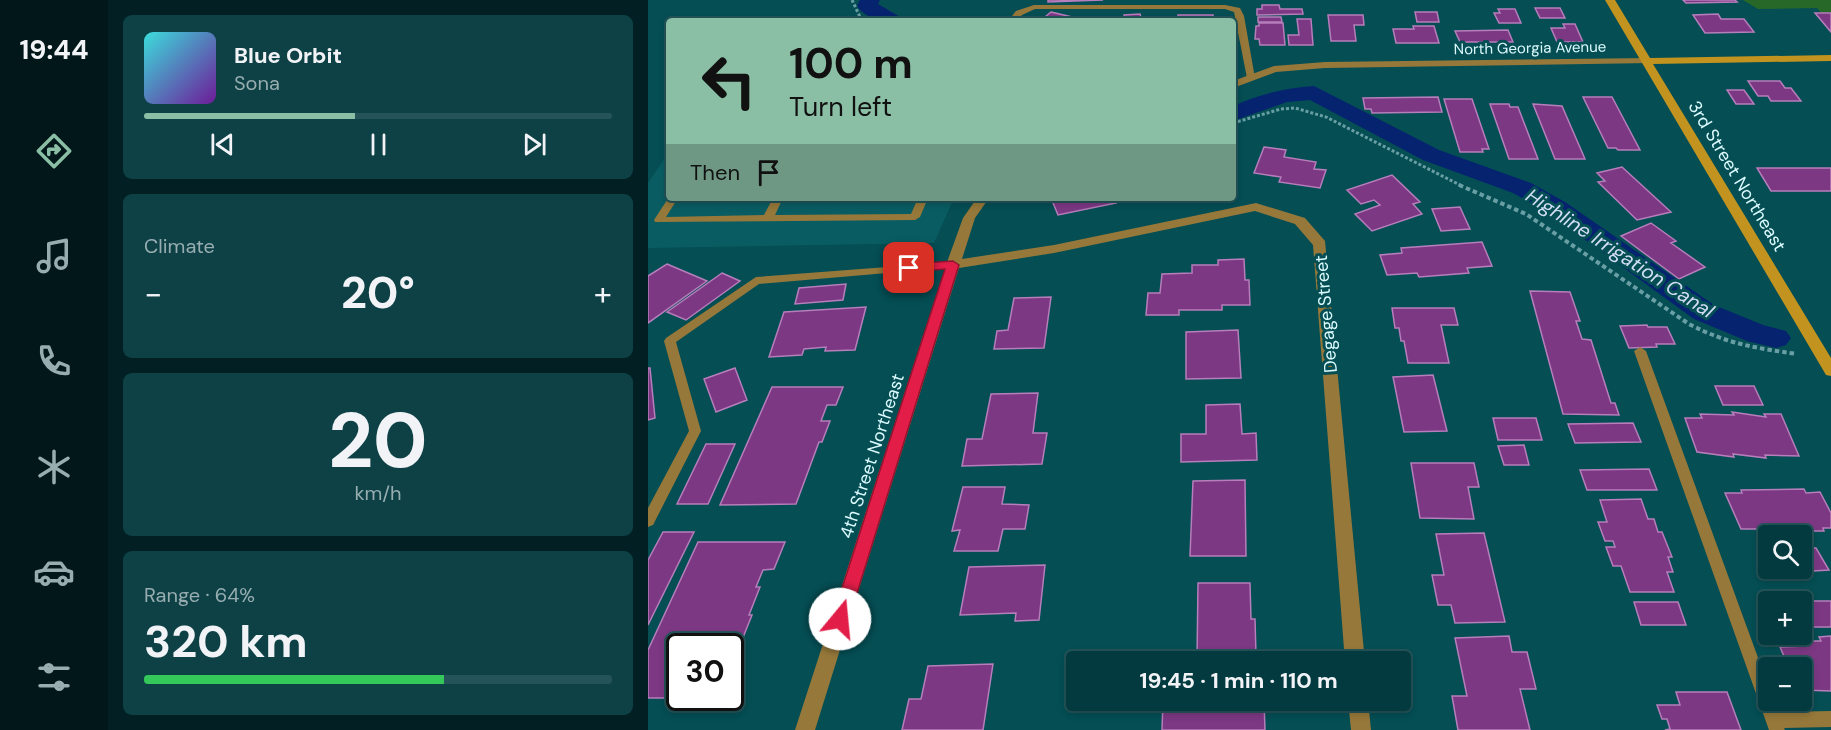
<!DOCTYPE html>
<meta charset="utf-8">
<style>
body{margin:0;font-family:"DM Sans",sans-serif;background:#0d4146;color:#f1f3f6;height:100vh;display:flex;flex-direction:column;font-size:22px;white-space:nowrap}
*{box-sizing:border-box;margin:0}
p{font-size:20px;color:#97adb0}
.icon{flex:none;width:33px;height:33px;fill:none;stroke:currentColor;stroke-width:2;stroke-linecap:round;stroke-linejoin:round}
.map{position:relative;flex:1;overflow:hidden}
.sheet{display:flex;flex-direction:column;gap:15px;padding:15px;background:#022023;width:540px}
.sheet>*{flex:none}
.guide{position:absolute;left:18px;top:18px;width:570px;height:183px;border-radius:6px;box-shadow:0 3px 9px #0003,0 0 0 2px #245459;background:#8abfa5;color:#111;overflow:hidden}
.fabs{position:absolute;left:1110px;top:525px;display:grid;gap:12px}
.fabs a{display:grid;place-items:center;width:54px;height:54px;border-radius:6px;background:#033a3f;box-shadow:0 3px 9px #0003,0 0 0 2px #245459;font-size:30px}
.speed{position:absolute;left:18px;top:633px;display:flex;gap:12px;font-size:30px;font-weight:700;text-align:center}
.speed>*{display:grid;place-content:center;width:78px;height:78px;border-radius:50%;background:#033a3f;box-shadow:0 3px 9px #0003,0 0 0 2px #245459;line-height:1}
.speed .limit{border:3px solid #111;border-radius:9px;background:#fff;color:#111}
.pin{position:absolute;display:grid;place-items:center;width:51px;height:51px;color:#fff;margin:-26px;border-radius:12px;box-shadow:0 3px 9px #0006}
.me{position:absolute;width:66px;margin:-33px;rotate:17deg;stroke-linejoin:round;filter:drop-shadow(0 0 4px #0008)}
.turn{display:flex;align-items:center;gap:21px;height:126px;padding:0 24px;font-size:27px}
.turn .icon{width:78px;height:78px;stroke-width:2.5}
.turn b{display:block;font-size:42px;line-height:51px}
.then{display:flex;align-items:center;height:57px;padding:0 24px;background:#0003;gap:12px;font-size:22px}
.big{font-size:45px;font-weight:700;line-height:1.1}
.sheet .widget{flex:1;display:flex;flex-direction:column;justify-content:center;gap:9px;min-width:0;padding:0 21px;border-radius:9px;background:#0d4146}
.sheet .dial{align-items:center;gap:0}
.dial b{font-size:78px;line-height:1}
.song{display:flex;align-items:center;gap:18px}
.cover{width:72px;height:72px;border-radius:9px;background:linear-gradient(135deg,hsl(180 70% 55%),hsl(280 70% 35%))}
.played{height:6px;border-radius:3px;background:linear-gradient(90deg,#8abfa5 45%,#245459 45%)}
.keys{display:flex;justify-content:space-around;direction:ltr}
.heat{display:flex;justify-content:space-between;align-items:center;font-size:33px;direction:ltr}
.charge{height:9px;border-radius:4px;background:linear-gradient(90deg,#34c759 64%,#245459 0)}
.trip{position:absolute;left:418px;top:651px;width:345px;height:60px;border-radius:6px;background:#033a3f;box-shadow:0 3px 9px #0003,0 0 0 2px #245459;font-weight:700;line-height:60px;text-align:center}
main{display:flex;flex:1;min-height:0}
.tabs{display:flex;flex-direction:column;width:108px;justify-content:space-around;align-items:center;background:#011719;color:#97adb0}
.tabs .icon{width:42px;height:42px}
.tabs .selected{color:#8abfa5}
.tabs b{font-size:27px;color:#f1f3f6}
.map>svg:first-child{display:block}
</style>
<main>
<nav class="tabs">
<b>19:44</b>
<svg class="icon selected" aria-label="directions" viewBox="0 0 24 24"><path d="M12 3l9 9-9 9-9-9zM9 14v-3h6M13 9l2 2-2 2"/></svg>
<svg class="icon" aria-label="music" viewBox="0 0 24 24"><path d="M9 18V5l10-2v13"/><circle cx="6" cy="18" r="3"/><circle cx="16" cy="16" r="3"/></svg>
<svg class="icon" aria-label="phone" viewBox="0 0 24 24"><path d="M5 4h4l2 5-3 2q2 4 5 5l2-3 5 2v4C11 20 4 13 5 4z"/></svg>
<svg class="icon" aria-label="climate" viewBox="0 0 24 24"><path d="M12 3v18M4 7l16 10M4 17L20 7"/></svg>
<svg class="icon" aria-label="car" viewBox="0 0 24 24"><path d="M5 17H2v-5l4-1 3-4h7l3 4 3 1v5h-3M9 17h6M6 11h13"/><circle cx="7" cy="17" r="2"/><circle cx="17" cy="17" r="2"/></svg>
<svg class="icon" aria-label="filters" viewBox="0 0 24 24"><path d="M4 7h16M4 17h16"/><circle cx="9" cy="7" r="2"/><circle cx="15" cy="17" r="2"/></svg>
</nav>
<section class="sheet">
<div class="widget">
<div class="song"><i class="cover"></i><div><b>Blue Orbit</b><p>Sona</p></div></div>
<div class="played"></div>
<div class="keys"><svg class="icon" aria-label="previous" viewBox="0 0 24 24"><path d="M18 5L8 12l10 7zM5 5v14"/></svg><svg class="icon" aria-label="pause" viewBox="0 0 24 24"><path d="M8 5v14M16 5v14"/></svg><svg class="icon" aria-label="next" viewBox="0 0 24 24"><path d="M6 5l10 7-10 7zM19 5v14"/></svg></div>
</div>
<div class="widget"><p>Climate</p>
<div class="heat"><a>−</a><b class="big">20°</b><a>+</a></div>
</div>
<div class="widget dial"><b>20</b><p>km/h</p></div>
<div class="widget"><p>Range · 64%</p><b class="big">320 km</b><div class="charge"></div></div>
</section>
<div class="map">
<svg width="1183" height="730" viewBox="0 0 1183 730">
<rect width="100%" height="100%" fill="#044e54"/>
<!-- built -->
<path fill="#095d62" d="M21,152V198H306L286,243L0,248V183Z"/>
<!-- green -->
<path fill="#276829" d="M1095,0H1183V13H1173L1169,8L1110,9Z"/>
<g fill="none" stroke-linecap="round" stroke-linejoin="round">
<!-- canal -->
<path fill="#062370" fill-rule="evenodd" d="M212,0H232L230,4L252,17L255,21C238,21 220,21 209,6Z
M666,86L791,150L883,183L917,202L1066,305L1115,325L1138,331L1143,338L1138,345L1128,348L1099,341L1046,319L899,212L865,193L775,160L662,100L639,102L585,121V106C612,94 637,88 666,86Z"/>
</g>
<!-- building -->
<path fill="#7c3883" stroke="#b67ebb" stroke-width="1.5" d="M400,0H455L400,2Z
M1035,0H1087L1089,2L1038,3Z
M614,5H631L632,9H654L655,14L609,15V9H614Z
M887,8H912L917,18H892Z
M850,9H867L873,23H851L846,13H852Z
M403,12L424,17L420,21H392Z
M767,12H789L791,22H769Z
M1167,13H1183V32Z
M492,14L494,21H477L476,15Z
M1070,14L1073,19H1096L1106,32L1057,33L1045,15Z
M530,15H565V18H577V21H530Z
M680,15H715L716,25H706L708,41H683Z
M610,17H633L634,22H610Z
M649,19H663L665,45H641L640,35H651Z
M611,23H635L637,45H612L611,39H607L608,26H611Z
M915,24H927L935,42H909L903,28H917Z
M765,26H786L791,43H748L745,29H766Z
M860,30L865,42H812L807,31Z
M1100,81H1132L1137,88H1143L1153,101H1123L1120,96H1110Z
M1079,90H1096L1106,104H1088Z
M790,97L794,112L724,113L723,109H717L715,98Z
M935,97H964L992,150H970L968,148H960Z
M796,99H824L841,149H834L835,152H812Z
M842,104H861L862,107H870L890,159H861Z
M885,104L914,106L937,159H907Z
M616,147L638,150L636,157L668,162L666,169L678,170L672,188L631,182L633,177L606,173Z
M974,167L1023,212L989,220L950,182L957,181L949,173Z
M1109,168H1183V191H1123Z
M744,175L772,202L765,204L774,214L724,231L707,214L732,205L726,200L713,204L699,190Z
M403,198H465L468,203L410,215Z
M812,207L822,229L793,231L784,209Z
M1003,223L1028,241L1023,243L1057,267L1031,279L973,236Z
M834,242L844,266L819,268L821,273L771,277L769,273L739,275L732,255L754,253L753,248Z
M596,259L597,280H601L602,305H574V310H531V315H498L500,293H512L514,274L544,273V265H570V260Z
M19,264L59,281L0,323V276Z
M74,273L92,281L38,320L19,312Z
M198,284L195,300L147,304L151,288Z
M882,291L922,292L932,321H928L934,339L943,340L963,403H967L971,415L915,414Z
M403,297L396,348L346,349L349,331L360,330L366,298Z
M218,307L207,350L177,351L178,347L156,349L154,355L121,357L136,312Z
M744,308H806L810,325H793L801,363H760L756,341H753L751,328H747Z
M999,325L1000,327H1019L1027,344H1008L1009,347L981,348L972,326Z
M590,330L593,378L538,379V332Z
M0,368H2L7,418L0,420Z
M87,368L99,400L68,412L56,379Z
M785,375L799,431L756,432L745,377Z
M1067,386H1106L1115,405H1075Z
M124,387H195L188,405H179L173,421H182L174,442H171L148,504L72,505Z
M390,393L385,433H399L394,464L314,466L319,439H334L343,394Z
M592,404L594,434L608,433L609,460L533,462V434H558V405Z
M1084,412L1118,417L1116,414H1133L1151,456L1117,455L1118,458L1085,454L1086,457L1049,452L1037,418H1054L1052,414L1086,415Z
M845,418H888L894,440H850Z
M985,423L993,442L927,443L920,424Z
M58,444H87L60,504H29Z
M876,445L881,465H856L850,446Z
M763,463H826L831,487H820L826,519L772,518Z
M1001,469L1009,490H939L932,470Z
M597,480L598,556H542L545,481Z
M315,487H357L354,504L381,505L377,529H355L350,551H306L312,530L304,531Z
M1156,489L1158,493L1172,492L1183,513V528H1175L1176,531H1153L1152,528L1110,531L1109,529H1093L1077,493H1094L1093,490Z
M993,499L1000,519H1006L1010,532H1014L1024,557H1020L1025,572H1019L1026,592H982L973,566H965L958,547H967L965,541H957L950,522H959L952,500Z
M15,532H46L0,625V560Z
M836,533L857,622L807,623L803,605H790L784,575H796L788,534Z
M50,542H137L126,569L115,570L108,587H112L101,615H104L92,645H84L82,650V646H32V698H77H0V650Z
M1154,548H1168L1181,570L1148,572L1146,568H1154Z
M397,565L391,620L367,621L368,613L312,615L321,567Z
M550,583H602L603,619H607L608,655H603L604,659L549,660Z
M1149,601H1183V627H1161L1154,611V602Z
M986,602H1030L1038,625H993Z
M861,636L864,652H879L888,689H872L882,730H810L804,696H819L807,638Z
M1183,636V691L1154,690V668H1141L1132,647L1159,646L1157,641H1173L1171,637Z
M345,664L335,730H254L261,699H273L280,666Z
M1028,692H1079L1093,730H1017L1022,729L1019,719H1014L1009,705H1032Z
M515,700H616L617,730H514Z"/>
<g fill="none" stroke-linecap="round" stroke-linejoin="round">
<!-- path-far1 -->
<path stroke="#699fa4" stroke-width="3" stroke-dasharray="3 2" stroke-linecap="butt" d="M204,0L214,21
M585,123L633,109L647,108L678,117L814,186"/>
<!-- path -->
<path stroke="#699fa4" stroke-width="4" stroke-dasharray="4.5 3" stroke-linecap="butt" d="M811,185L878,214L1041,324C1079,344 1108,348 1149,354"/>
<!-- lane -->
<path fill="#96783a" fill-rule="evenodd" d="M386,5H577L592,8L596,16L607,78L603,81L599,78L586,12L577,9H387L374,15L368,21H360L368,11Z
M21,197L30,198L18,217L116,215L125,198H135L127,215L263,214L270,198H280L272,217L267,220L7,222L6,220Z
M305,262L309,263L310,265L309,267L111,284L28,342L53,431L5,525L0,527V508L41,431L16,341L18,338L108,277Z
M992,347L998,351L1120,685V700H1126L1131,712L1183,711V727L1136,728L1137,730H1121L986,351Z"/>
<!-- street -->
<path fill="#96783a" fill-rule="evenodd" d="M1000,58L1004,59V63L677,68L628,72L585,88V81L626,66L677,62Z
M329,198H341L327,218L314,259L406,245L608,203L657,218L677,241L717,662H697L665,245L647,224L607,211L406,253L311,268L167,730H147L298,265L315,218Z
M700,700H720L723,730H703Z"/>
<!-- secondary -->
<path fill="#c2931e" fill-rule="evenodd" d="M957,0H967L1002,58L1183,55V61L1005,64L1183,358V376L1178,375Z"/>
</g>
<!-- route -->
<path fill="#e11d48" stroke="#92132f" stroke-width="1.5" d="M305,261L311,265L201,619L198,625L192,627L186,625L184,619L297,269L261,272L255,268L261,264Z"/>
<g text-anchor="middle" stroke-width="6" stroke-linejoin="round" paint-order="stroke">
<!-- far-street labels -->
<g font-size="15" fill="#dcfbfe" stroke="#044e54">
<text transform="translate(882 48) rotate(-1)" y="5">North Georgia Avenue</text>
</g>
<!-- street labels -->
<g font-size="18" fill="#dcfbfe" stroke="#044e54">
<text transform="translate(1089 176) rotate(59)" y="6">3rd Street Northeast</text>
<text transform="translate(678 314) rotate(-95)" y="6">Degage Street</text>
<text transform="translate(224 456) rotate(-72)" y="6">4th Street Northeast</text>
</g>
<!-- water labels -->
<g font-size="20" font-style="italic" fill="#d3def5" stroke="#044e54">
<text transform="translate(972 253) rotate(33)" y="7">Highline Irrigation Canal</text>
</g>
</g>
</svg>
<div class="fabs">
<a><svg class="icon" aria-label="search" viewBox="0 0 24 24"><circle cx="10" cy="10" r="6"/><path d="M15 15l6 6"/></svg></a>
<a>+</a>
<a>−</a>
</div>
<div class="speed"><div class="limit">30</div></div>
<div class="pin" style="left:261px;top:268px;background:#d93025"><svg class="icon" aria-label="arrive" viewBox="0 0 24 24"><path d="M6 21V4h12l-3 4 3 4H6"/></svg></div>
<svg class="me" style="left:192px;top:619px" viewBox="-20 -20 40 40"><circle r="19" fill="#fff"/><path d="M0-13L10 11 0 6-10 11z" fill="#e11d48"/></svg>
<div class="trip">19:45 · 1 min · 110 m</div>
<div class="guide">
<div class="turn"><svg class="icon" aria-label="left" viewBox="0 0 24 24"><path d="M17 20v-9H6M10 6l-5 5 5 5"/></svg><div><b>100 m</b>Turn left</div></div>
<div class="then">Then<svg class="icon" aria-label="arrive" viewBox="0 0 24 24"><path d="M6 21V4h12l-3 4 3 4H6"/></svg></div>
</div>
</div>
</main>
